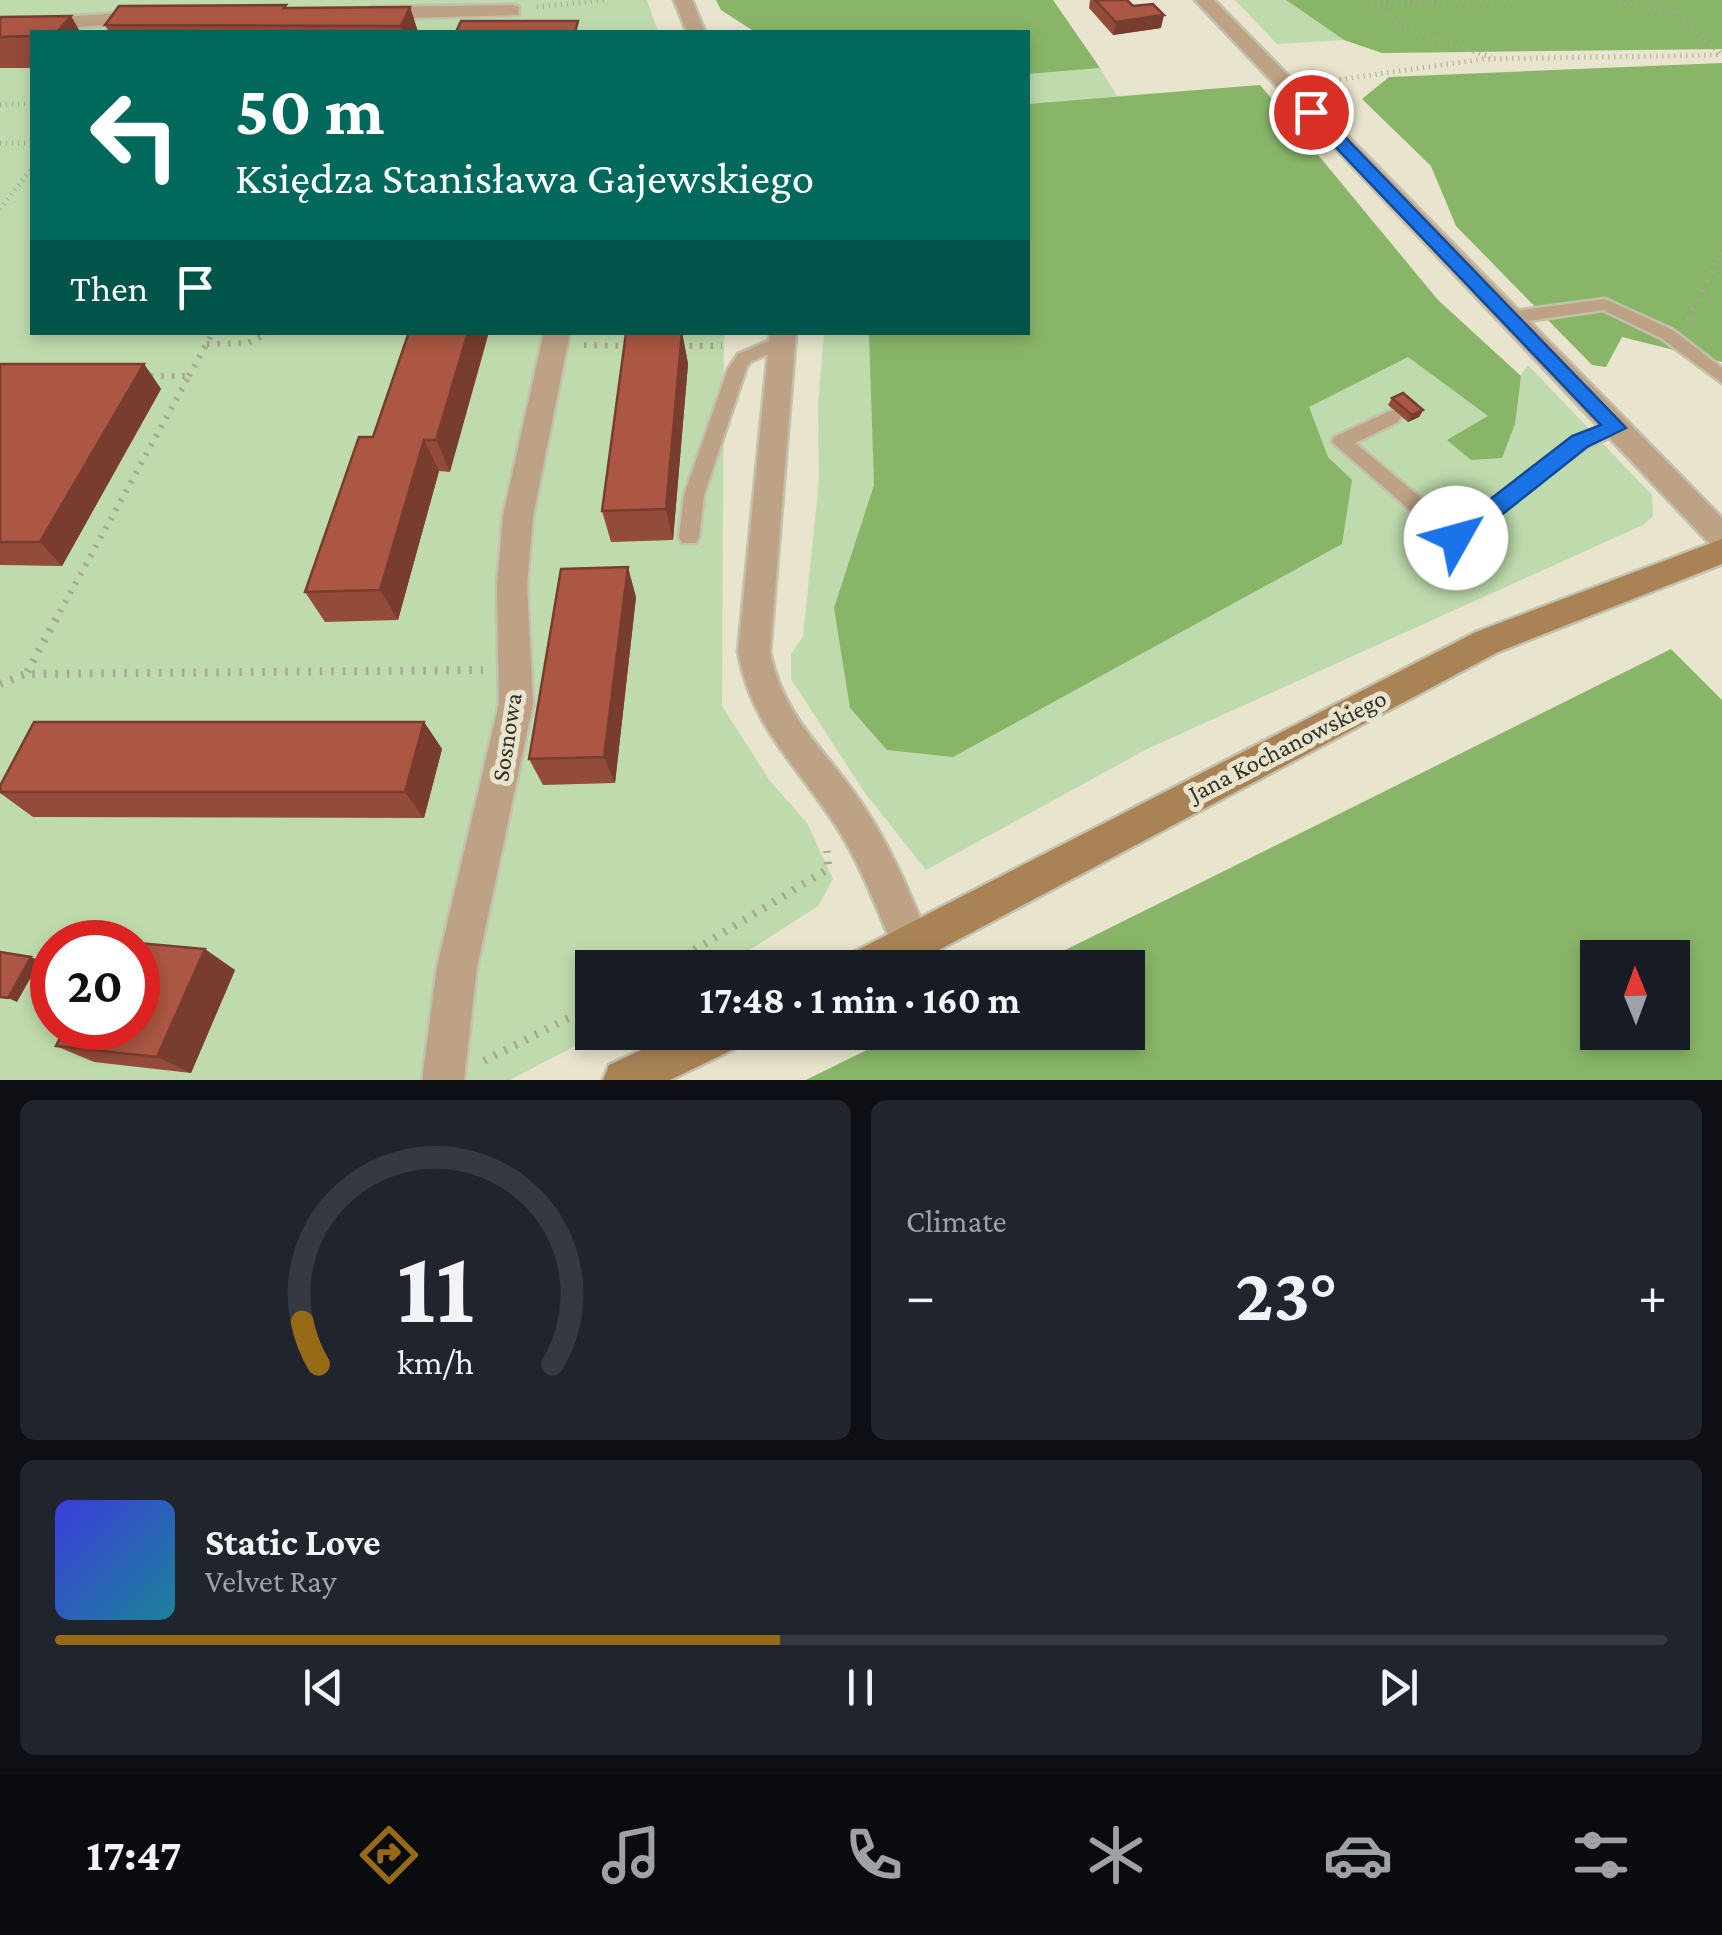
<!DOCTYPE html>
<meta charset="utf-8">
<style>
body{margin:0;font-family:"Crimson Pro",serif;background:#20242c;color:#f1f3f6;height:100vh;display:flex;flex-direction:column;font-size:38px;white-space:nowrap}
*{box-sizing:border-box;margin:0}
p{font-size:32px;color:#9ea1a6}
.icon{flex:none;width:55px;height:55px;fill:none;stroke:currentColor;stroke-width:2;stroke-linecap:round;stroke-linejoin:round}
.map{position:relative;height:1080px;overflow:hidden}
.sheet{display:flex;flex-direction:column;gap:20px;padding:20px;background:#0d0f14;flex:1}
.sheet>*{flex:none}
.hud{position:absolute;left:30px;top:30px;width:1000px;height:305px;border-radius:0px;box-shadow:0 5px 15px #0003;background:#00695c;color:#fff;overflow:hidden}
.needle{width:65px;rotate:359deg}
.tools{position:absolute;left:1580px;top:940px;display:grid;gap:20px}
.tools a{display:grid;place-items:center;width:110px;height:110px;border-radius:0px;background:#171b24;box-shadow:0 5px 15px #0003;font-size:50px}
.speed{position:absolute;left:30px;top:920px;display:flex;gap:20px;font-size:50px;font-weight:700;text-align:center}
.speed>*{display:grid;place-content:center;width:130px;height:130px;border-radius:50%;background:#171b24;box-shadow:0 5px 15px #0003;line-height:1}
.speed .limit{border:15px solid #d22;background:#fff;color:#111}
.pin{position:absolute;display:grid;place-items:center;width:85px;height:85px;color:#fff;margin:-42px;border:5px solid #fff;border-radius:50%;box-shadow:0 2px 10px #0007}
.me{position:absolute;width:110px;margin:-55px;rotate:52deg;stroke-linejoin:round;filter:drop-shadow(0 0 8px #0008)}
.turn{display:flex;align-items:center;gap:35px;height:210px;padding:0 40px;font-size:45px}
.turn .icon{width:130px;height:130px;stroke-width:2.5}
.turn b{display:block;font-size:70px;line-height:85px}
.then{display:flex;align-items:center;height:95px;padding:0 40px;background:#0003;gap:20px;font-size:38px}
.big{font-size:75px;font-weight:700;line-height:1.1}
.sheet .card{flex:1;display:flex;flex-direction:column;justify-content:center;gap:15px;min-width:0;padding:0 35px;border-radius:15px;background:#20242c}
.sheet .dial{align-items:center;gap:0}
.dial svg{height:260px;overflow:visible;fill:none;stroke:#363941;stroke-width:7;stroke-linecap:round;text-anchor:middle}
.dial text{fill:#f1f3f6;stroke:none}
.song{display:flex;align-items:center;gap:30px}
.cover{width:120px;height:120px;border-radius:15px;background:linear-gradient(135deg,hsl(240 70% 55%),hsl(190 70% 35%))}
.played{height:10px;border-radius:5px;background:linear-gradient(90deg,#966a17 45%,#363941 45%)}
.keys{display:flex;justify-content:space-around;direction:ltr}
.heat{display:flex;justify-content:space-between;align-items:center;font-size:55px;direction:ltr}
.sheet .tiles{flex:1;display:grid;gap:20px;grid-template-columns:1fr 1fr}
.card:last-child{grid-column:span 2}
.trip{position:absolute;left:575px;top:950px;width:570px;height:100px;border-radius:0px;background:#171b24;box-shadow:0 5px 15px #0003;font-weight:700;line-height:100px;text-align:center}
.dock{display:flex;height:160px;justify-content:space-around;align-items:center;background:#090b0e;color:#9ea1a6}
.dock .icon{width:70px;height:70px}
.dock .current{color:#966a17}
.dock b{font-size:45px;color:#f1f3f6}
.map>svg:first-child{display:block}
</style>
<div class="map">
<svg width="1722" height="1080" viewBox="0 0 1722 1080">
<rect width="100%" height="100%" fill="#e8e4cd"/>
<!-- green -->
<path fill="#bfdbad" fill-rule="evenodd" d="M0,0H647L658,32H32V332L724,333L722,706L770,781L807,823L833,879L818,906L723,967L592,968V1032L600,1033L510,1080H0ZM52,942H138V1028H52Z
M1235,0H1286L1344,40L1277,44Z
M1100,68L1117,96L1260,85L1438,300L1520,376L1528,365L1652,495L1653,516L1643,525L1147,749L926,870L865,793L791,679V654L803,637L819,480L818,405L824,333L1028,332V74Z"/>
<!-- forest -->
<path fill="#89b568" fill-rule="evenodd" d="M716,0H1053L1100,68L1028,74V32H755L721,10Z
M1286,0H1722V49L1382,53L1344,40Z
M1722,63V362L1622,337L1606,367L1592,365L1456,226L1431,166L1362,99L1389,77Z
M1260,85L1438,300L1521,376L1515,424L1502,458L1471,460L1447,440L1488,416L1408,357L1309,407L1328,457L1352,480L1342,544L953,757L887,750L850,708L834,608L874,485L869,333L1028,332V104Z
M1671,649L1722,700V1080H806L901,1033L1128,1032V968L1031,967ZM1598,958H1672V1032H1598Z"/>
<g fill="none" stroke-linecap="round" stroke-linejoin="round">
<defs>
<path id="service" d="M1605,299L1673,330L1722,368V383L1661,338L1603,310L1507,324L1499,318L1507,312Z
M782,335L788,337L791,341L788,345L750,362L746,369L704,495L699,537L696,543H682L679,537L684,495L728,369L738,354Z
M1392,410L1398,412L1401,417L1398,422L1355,443L1456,527L1573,437L1616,420L1625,427L1623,432L1587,447L1456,546L1449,544L1332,442L1334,437Z"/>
<path id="minor" d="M674,0H692L705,32H687Z
M512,5L519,7V15L372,19L363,13L372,7Z
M151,11L158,13V21L0,33V21Z
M544,332H570L533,516L527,585L533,704L477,967L464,1080H422L437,967L499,704L497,585L503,516Z
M770,332H796L770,652C784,721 828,751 864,807C892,849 912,898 931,945L926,959L912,964L898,959C880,916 864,872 840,832C800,767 753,732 738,652Z"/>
<path id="tertiary" d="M1195,0H1214L1722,518V549L1711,545Z"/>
<path id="secondary" d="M1722,539V564L1498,652L905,968H845L850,954L1476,632Z
M680,1032H746L740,1046L670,1080H603L609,1065Z"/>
</defs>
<!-- service casing -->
<use href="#service" stroke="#c3c0ac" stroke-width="5"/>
<!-- minor casing -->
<use href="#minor" stroke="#c3c0ac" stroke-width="5"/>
<!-- tertiary casing -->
<use href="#tertiary" stroke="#c3c0ac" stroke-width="5"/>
<!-- secondary casing -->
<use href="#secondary" stroke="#c3c0ac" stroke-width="5"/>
<!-- path-far2 -->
<path stroke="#aaa694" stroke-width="5" stroke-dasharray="1 5" stroke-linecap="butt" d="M1607,0L1674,14
M1661,0L1722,55
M1372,3L1515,0
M1372,3L1403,28L1491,57
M537,7L605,0
M1322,82L1484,59L1722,55
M0,105L32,103
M0,143H32
M0,209L32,168
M1713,270L1722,251"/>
<!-- path-far1 -->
<path stroke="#aaa694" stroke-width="6" stroke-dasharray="2.5 8" stroke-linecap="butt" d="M1688,320L1714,267
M207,344L248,343L270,332
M584,345L632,346
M679,346H722
M189,376L213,332
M55,621L189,376H147"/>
<!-- path -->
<path stroke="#aaa694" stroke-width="8" stroke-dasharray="2.5 9" stroke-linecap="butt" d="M56,619L26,674L483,670
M0,684L26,674
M665,968L828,869L827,851
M484,1061L592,1006"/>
<!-- service -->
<use href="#service" fill="#bda285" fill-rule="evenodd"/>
<!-- minor -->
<use href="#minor" fill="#bda285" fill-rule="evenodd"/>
<!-- tertiary -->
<use href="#tertiary" fill="#bda285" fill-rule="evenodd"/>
<!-- secondary -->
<use href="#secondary" fill="#a98255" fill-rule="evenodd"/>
</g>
<!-- wall -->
<path fill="#934b3a" d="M1090,0H1127L1133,6L1161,28L1113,35L1089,8Z
M410,7L418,32H109L105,25Z
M71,16L80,32H32V68H0V17Z
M409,332L450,472L439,471L398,620L325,622L305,592L373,437Z
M682,332L688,364L673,540L611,542L602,511Z
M0,364H144L161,389L62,566L0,565Z
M1392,398L1423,410L1419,417L1408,422L1388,405Z
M636,597L615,783L543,785L529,759Z
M424,722L442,749L424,818L33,817L0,793V786Z
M235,970L191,1073L94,1062L56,1046Z"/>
<!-- shaded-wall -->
<path fill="#783d2f" d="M410,7L418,32H403L401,26Z
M1164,15L1161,28L1113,35L1116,22Z
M71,16L80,32H57Z
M468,332H489L450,472L436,440Z
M682,332L688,364L673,540L666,509Z
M144,364L161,389L62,566L40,542Z
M1423,410L1419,417L1408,422L1412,415Z
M424,440L439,471L398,620L380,590Z
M628,567L636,597L615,783L604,757Z
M424,722L442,749L424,818L405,792Z
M205,949L235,970L191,1073L157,1057Z
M31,957L40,961L17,1002L8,998Z"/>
<!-- building -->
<path fill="#ab5743" stroke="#783d2f" stroke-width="2.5" d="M1095,0H1127L1133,6L1153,4L1164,15L1116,22Z
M286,5L284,8L410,7L401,26L105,25L119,6Z
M71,16L57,32H32V36L0,37V17Z
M461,21H578L575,32H456Z
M409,332H468L436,440H424L380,590L305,592L359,437H373Z
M682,332L666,509L602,511L626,333Z
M0,364H144L40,542H0Z
M1403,393L1423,410L1412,415L1392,398Z
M628,567L604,757L529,759L561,569Z
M34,722H424L405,792H0V786Z
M138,943L205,949L157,1057L56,1046L65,1028H138Z
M0,952L31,957L8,998L0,997Z"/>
<!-- route -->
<path fill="#1a73e8" stroke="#114b97" stroke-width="2.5" d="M1305,108H1317L1626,428L1587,447L1465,544H1448V532L1572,436L1601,425L1305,115Z"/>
<g text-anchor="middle" stroke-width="10" stroke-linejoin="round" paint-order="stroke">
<!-- street labels -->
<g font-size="25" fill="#312f26" stroke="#e8e4cd">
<text transform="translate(506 737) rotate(-81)" y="9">Sosnowa</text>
<text transform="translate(1287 745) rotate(-27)" y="9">Jana Kochanowskiego</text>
</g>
</g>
</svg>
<div class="tools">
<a><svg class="needle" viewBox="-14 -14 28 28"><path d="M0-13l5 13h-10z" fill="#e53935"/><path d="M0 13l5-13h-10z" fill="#9ea1a6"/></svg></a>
</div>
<div class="speed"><div class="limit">20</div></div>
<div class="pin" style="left:1311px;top:112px;background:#d93025"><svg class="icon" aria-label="arrive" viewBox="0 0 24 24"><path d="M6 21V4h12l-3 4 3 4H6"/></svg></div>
<svg class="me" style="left:1456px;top:538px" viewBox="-20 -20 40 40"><circle r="19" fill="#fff"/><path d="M0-13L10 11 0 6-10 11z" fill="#1a73e8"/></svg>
<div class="trip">17:48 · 1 min · 160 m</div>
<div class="hud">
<div class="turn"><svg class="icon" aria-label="left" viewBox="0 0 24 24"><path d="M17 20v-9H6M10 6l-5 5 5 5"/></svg><div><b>50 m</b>Księdza Stanisława Gajewskiego</div></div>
<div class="then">Then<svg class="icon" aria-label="arrive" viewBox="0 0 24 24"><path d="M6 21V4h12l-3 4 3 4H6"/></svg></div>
</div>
</div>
<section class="sheet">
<div class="tiles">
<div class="card dial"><svg viewBox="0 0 100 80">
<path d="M14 69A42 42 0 1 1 86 69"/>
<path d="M14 69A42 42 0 0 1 9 56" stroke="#966a17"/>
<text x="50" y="56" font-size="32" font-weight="700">11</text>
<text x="50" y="72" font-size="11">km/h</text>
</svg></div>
<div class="card"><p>Climate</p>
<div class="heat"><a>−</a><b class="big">23°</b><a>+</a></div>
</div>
<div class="card">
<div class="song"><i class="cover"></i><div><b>Static Love</b><p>Velvet Ray</p></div></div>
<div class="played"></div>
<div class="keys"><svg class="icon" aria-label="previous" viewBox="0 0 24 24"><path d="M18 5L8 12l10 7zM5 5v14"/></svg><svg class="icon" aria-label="pause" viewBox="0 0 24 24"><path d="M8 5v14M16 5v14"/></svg><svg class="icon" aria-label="next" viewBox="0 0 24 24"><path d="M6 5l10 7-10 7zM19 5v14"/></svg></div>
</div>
</div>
</section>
<nav class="dock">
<b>17:47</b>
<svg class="icon current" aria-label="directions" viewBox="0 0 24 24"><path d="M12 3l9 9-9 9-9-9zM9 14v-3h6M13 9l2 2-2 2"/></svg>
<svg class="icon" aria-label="music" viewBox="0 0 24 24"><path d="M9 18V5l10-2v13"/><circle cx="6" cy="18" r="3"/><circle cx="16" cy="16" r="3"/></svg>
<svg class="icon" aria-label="phone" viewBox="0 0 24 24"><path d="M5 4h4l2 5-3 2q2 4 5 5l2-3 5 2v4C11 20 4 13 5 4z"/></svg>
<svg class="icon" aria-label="climate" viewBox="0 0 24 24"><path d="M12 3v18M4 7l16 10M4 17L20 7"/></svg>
<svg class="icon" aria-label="car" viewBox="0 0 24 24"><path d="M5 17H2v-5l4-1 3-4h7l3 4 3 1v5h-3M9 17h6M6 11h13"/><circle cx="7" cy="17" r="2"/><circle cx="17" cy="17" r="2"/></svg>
<svg class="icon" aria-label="filters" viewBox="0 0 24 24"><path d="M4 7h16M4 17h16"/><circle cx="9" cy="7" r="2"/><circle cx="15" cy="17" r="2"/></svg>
</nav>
